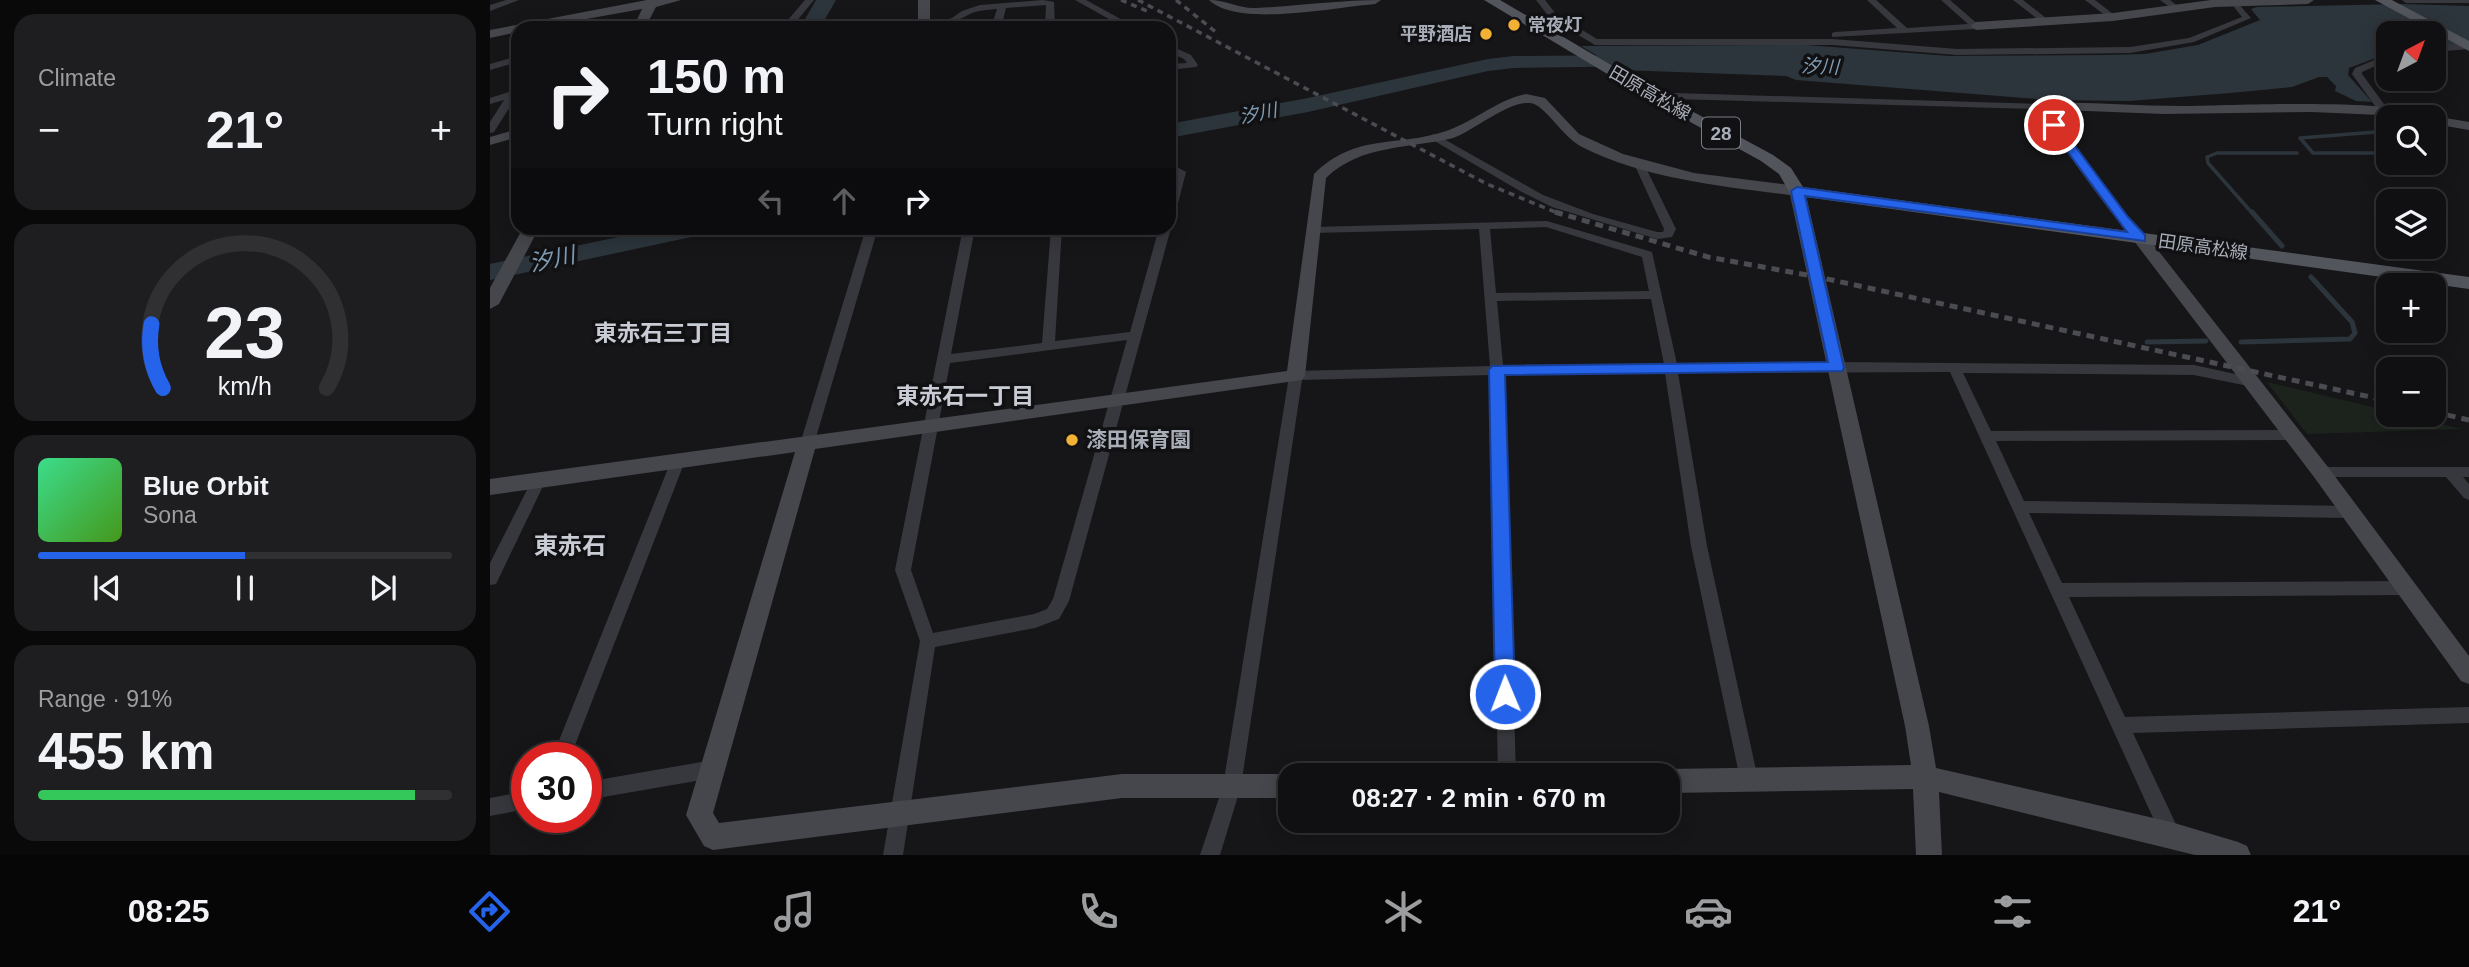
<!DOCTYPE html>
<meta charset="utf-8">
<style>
body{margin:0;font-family:Arial,"Noto Sans JP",sans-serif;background:#1e1e20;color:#f1f3f6;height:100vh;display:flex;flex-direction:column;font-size:26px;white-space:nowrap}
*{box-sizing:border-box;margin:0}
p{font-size:23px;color:#9c9d9f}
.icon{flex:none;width:38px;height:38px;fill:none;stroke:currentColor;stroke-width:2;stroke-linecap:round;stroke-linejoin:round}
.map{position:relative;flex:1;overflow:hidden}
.details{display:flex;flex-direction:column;gap:14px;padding:14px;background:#09090a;width:490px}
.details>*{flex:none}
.top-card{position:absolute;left:21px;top:21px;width:665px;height:214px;border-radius:21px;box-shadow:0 4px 18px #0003,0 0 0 2px #303032;background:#101012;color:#f1f3f6;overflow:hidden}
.needle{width:46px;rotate:41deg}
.controls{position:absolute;left:1886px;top:21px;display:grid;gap:14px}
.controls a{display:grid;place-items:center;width:70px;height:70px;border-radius:14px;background:#101012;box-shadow:0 4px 18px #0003,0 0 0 2px #303032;font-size:35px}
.speed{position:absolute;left:21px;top:742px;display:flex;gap:14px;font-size:35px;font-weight:700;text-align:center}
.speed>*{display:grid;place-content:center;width:91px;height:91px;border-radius:50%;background:#101012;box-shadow:0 4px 18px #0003,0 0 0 2px #303032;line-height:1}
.speed .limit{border:10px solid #d22;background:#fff;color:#111}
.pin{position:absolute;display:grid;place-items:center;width:60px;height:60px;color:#fff;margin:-30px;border:4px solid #fff;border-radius:50%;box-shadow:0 2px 7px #0007}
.me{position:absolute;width:77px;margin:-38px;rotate:359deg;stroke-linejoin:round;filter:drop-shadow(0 0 5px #0008)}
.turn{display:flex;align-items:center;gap:24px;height:147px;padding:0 21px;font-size:32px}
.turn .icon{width:91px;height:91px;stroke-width:2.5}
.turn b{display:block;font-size:49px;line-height:60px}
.lanes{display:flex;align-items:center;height:66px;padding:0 21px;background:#0003;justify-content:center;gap:35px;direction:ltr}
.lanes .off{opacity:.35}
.big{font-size:52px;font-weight:600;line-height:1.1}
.details .card{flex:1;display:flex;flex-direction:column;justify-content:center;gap:10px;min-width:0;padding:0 24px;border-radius:21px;background:#1e1e20}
.details .dial{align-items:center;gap:0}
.dial svg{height:182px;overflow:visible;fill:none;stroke:#303032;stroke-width:7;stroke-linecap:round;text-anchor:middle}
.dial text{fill:#f1f3f6;stroke:none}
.song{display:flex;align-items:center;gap:21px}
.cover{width:84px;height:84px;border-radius:10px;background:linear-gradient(135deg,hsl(150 70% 55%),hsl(100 70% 35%))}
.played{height:7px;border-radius:4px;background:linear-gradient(90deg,#2563eb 50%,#303032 50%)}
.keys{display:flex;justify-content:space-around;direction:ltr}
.heat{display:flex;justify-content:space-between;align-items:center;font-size:38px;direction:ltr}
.charge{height:10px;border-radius:5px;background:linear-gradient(90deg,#34c759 91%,#303032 0)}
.trip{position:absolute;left:788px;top:763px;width:402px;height:70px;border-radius:21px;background:#101012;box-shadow:0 4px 18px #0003,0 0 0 2px #303032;font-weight:600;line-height:70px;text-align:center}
.tabs{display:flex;height:112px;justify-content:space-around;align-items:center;background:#060607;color:#9c9d9f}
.tabs .icon{width:49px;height:49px}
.tabs .on{color:#2563eb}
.tabs b{font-size:32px;color:#f1f3f6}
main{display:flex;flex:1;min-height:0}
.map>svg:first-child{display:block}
</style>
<main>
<section class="details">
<div class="card"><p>Climate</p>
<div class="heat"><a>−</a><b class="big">21°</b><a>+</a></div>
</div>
<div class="card dial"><svg viewBox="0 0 100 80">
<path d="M14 69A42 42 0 1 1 86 69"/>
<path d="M14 69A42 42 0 0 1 9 41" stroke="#2563eb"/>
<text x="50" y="56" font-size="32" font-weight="700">23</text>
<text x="50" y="72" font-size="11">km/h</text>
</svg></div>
<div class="card">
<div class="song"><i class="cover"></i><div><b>Blue Orbit</b><p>Sona</p></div></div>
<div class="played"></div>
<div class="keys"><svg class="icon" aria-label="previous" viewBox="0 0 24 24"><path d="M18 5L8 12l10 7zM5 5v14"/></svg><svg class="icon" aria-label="pause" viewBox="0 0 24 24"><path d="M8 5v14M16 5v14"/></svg><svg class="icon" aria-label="next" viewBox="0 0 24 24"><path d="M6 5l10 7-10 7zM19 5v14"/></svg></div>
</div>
<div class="card"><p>Range · 91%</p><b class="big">455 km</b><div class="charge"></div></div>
</section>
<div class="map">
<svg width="1979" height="855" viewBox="0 0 1979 855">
<rect width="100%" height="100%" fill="#161618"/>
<!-- green -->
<path fill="#1c231d" d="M1777,382L1899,411V415H1913L1972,429L1817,434Z"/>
<!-- water -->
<path fill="#2c353c" d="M1912,4L1979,6V44L1944,46V33H1899V53L1859,68L1858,75L1882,102L1866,101L1845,91L1846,86L1837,77H1829L1802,87L1740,93L1639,101L1559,100L1306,80L1296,76L1131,70L1091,46L1316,45L1459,56L1617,55L1655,54L1708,45L1770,20L1761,9L1767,7Z"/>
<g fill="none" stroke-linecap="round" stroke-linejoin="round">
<!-- stream-far1 -->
<path stroke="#2c353c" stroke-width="3.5" d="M1897,125L1899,127
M1899,131L1810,138L1823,153H1899
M1763,214L1718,163L1717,157L1727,153H1807"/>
<!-- stream -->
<path stroke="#2c353c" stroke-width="5" d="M1762,212L1792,246
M1657,342L1716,341
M1751,342L1860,339L1865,333L1862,322L1821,277"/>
<!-- river -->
<path fill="#2c353c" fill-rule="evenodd" d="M326,0H346L330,28H310Z
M1157,55L1165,56L1168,61L1165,66L1024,68L998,71L818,112L679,138V124L818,98L998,59L1024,56Z
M171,228H219L215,233L206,236L0,280V264Z"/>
<!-- street -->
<path fill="#37383d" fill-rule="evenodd" d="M16,0H29L0,11V5Z
M315,0H324L301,28H291Z
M553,0L564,2L565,28H555L556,5L516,8L511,28H501L507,9C497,10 487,10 478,15C462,23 448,31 429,27L462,18L472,11L490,5Z
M585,0H596L647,28H635Z
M1046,0H1055L1066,14L1107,39H1343L1467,49L1640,47L1699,38L1752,17L1741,3L1745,0L1761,18L1704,42L1640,53L1467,55L1343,45H1105L1060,18Z
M1377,0H1386L1417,28L1478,24L1451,0H1460L1490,26L1486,29L1342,37V33L1345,32L1407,28Z
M1523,0H1533L1561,22L1554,24Z
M1595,0H1605L1627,17L1620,19Z
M1670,0H1680L1689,7L1682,9Z
M1912,0H1979V3H1916Z
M1979,43V49L1944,52V46Z
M679,45L701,55L708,65L706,67L679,70V64L697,63L694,59L679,52Z
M1899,54V60L1872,72V74L1899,111L1894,114L1890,113L1862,74L1865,68Z
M28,56V62L0,70V64Z
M28,83V94L4,132L0,133V122L14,100L0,104V98L19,92L25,84Z
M1185,93L1554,104L1637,218L1656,238L1650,241C1631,234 1564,132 1547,109L1185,99L1169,102L1164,99Z
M945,134L1053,195L1103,214L1167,232H1173L1174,229L1145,166L1150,163L1154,164L1186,229L1182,237L1167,239L1062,207L1030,191L941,139V135Z
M685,166L696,172L685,215L679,218V195L685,173H679V167Z
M1057,221L1162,252L1187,364L1346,362L1704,365L1768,379L1770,382L1763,387L1704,375L1473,373L1501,431L1802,430L1809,435L1802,440L1506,441L1534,501L1859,506L1864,508L1867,512L1864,516L1859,518L1539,513L1572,583L1916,581L1922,583L1924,588L1922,593L1916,595L1579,597L1635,717L1979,707V723L1643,733L1691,835L1688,842L1681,844L1674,842L1460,372L1188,373L1217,546L1268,779L1265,785L1259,788L1253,785L1250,779L1201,546L1175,373L1014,374L1026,775H1008L1000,375L812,380L751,786L730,855H710L733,786L799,376L806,371L1000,366L989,229L823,233L817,230L823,227ZM1056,227L1152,257L1159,291L1006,293L1000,229ZM1161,299L1174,364L1013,365L1007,301Z
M679,226L681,228L579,601L569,619L545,628L445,647L413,855H393L430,641L405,570L473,228H485L461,354L552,343L561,228H572L565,341L640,332L669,228H679ZM637,340L563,599L557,609L544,614L443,633L421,570L460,363Z
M376,228H388L324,444L317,449L310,444Z
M188,456L193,457L195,461L80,758H62L181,461L183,457Z
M1831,467H1979V477H1973L1979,484V500L1974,498L1956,477H1831L1826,476L1824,472L1826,468Z
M49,474L54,476L56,480L6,584L0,585V563L44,476Z
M223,760L229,763L232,769L229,775L223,778L96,800V782Z
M37,791V809L0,816V798Z"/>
<!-- secondary -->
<path fill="#45474d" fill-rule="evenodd" d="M157,0H191L166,7L155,28H143L152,9L46,28H28V32L0,38V30Z
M428,0H440V28H428Z
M719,0C736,0 750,9 766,8C808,6 849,0 891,0L885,4C845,7 748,28 719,0Z
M1721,0H1824L1818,4L1725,7L1623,21L1486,30L1480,26L1486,22L1623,13Z
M1036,94L1055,98L1089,134L1133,154L1204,173L1307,186L1315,191L1439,726L1446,768L1681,822L1748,842L1757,846L1761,855H1705L1449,792L1452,855H1426L1423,789L1178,793V775H1168L1178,769L1421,765L1415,726L1300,195C1230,186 1156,179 1092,147C1072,137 1055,104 1040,103C1018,101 985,130 963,138C919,149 871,144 836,178L815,376L812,380L325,449L223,813L229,823L632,774H800L803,775H800V798H632L223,850L214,846L196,815L305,452L0,495V479L797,371L824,174C866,132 909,148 959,130C986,120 1007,100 1036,94Z
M1550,102C1598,102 1647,106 1695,106C1734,106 1913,97 1935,117L1822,112L1674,114L1545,109V103Z
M1944,116L1979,122V130L1944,124V117H1939Z
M28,129V137L0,145V137Z
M33,228H49L9,304L0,309V288Z
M1650,233L1656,235L1838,467L1979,656V684L1971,681L1824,477L1644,241L1642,238Z"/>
<!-- primary -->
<path fill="#53555c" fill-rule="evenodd" d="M994,0H1010L1174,96L1283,155L1301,168L1313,187L1979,277V289L1301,195L1289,174L1271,161L1164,102Z
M1885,0H1902L1979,41V51Z"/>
<!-- rail-far1 -->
<path stroke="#4a4c52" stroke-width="3.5" stroke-dasharray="6 5" stroke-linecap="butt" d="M631,0L657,11
M648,0L997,184L1070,214
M686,0L727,33"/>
<!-- rail -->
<path stroke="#4a4c52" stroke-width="5" stroke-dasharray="8 6" stroke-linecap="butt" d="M1065,212L1218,257L1328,277L1899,401
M1944,412L1979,420"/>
</g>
<!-- route -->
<path fill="#2563eb" stroke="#184099" stroke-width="2" d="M1560,123H1568L1638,217L1655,235V241L1315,196L1354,368L1352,371L1015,375L1025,694L1022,700L1015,703L1008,700L1005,694L999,370L1002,366L1338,362L1301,191L1307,187L1637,232L1560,128Z"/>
<!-- markers -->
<g fill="#f2b134" stroke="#111113" stroke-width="2.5">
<circle cx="1024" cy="25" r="7"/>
<circle cx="996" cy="34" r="7"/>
<circle cx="582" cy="440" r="7"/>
</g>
<g text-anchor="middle" stroke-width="7" stroke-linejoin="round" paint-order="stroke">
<!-- far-poi labels -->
<g font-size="18" font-weight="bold" fill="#a8adb8" stroke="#111113" text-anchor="start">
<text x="1038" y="31">常夜灯</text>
<text x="982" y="40" text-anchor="end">平野酒店</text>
</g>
<!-- far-street labels -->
<g font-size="18" fill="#a8adb8" stroke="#111113">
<text transform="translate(1160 93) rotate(30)" y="6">田原高松線</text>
<text transform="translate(1713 247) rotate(8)" y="6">田原高松線</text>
</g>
<!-- far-water labels -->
<g font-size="19" font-style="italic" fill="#7f9bb3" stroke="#111113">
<text transform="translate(1330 66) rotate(2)" y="7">汐川</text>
<text transform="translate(768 113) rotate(-11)" y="7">汐川</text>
</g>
<!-- shield labels -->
<rect fill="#111113" stroke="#7b7e86" stroke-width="2" x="1212" y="117.5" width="38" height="31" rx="5"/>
<g font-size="19" font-weight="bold" fill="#a8adb8">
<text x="1231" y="140">28</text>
</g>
<!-- poi labels -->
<g font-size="21" font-weight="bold" fill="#a8adb8" stroke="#111113" text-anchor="start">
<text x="596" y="447">漆田保育園</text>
</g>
<!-- water labels -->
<g font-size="23" font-style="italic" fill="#7f9bb3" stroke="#111113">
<text transform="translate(62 259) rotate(-12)" y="8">汐川</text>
</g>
<!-- neighbourhood labels -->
<g font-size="23" font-weight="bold" fill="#c9ccd4" stroke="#111113">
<text x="173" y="341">東赤石三丁目</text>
<text x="475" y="404">東赤石一丁目</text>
</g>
<!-- quarter labels -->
<g font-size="24" font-weight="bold" fill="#c9ccd4" stroke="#111113">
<text x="80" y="554">東赤石</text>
</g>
</g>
</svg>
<div class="controls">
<a><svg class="needle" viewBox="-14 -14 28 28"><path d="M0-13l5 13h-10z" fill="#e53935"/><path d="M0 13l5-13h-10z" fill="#9c9d9f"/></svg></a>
<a><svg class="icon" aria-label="search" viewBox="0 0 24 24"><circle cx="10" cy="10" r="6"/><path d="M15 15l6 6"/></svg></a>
<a><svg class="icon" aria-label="layers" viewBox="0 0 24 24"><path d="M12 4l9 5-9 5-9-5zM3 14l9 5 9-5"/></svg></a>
<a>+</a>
<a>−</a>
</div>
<div class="speed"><div class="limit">30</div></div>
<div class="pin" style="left:1564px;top:125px;background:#d93025"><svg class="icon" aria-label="arrive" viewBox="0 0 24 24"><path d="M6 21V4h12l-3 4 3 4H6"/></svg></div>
<svg class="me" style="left:1015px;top:694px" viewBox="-20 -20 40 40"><circle r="17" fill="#2563eb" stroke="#fff" stroke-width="3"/><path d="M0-11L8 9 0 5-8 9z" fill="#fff"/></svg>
<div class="trip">08:27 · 2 min · 670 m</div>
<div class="top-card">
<div class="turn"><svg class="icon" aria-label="right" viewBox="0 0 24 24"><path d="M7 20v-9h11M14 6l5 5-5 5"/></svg><div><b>150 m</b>Turn right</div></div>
<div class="lanes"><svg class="icon off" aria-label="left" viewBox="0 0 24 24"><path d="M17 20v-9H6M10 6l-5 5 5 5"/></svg><svg class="icon off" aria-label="ahead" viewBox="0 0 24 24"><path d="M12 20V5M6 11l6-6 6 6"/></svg><svg class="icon" aria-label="right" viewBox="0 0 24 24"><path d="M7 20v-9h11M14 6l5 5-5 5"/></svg></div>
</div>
</div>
</main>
<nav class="tabs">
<b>08:25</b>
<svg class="icon on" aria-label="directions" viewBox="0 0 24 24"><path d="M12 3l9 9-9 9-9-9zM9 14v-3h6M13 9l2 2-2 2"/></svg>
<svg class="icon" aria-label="music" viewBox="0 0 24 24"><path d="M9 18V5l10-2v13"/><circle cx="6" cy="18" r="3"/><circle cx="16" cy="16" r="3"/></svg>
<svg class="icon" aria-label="phone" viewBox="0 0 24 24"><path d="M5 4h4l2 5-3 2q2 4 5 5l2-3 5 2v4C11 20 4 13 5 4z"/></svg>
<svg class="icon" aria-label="climate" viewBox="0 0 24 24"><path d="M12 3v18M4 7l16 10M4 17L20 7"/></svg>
<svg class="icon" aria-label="car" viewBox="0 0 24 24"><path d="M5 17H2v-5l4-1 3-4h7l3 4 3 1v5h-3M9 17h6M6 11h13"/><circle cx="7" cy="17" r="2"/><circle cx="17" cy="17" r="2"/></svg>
<svg class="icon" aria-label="filters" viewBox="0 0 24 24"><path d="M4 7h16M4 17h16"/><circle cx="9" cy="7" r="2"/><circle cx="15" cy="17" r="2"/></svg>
<b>21°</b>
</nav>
